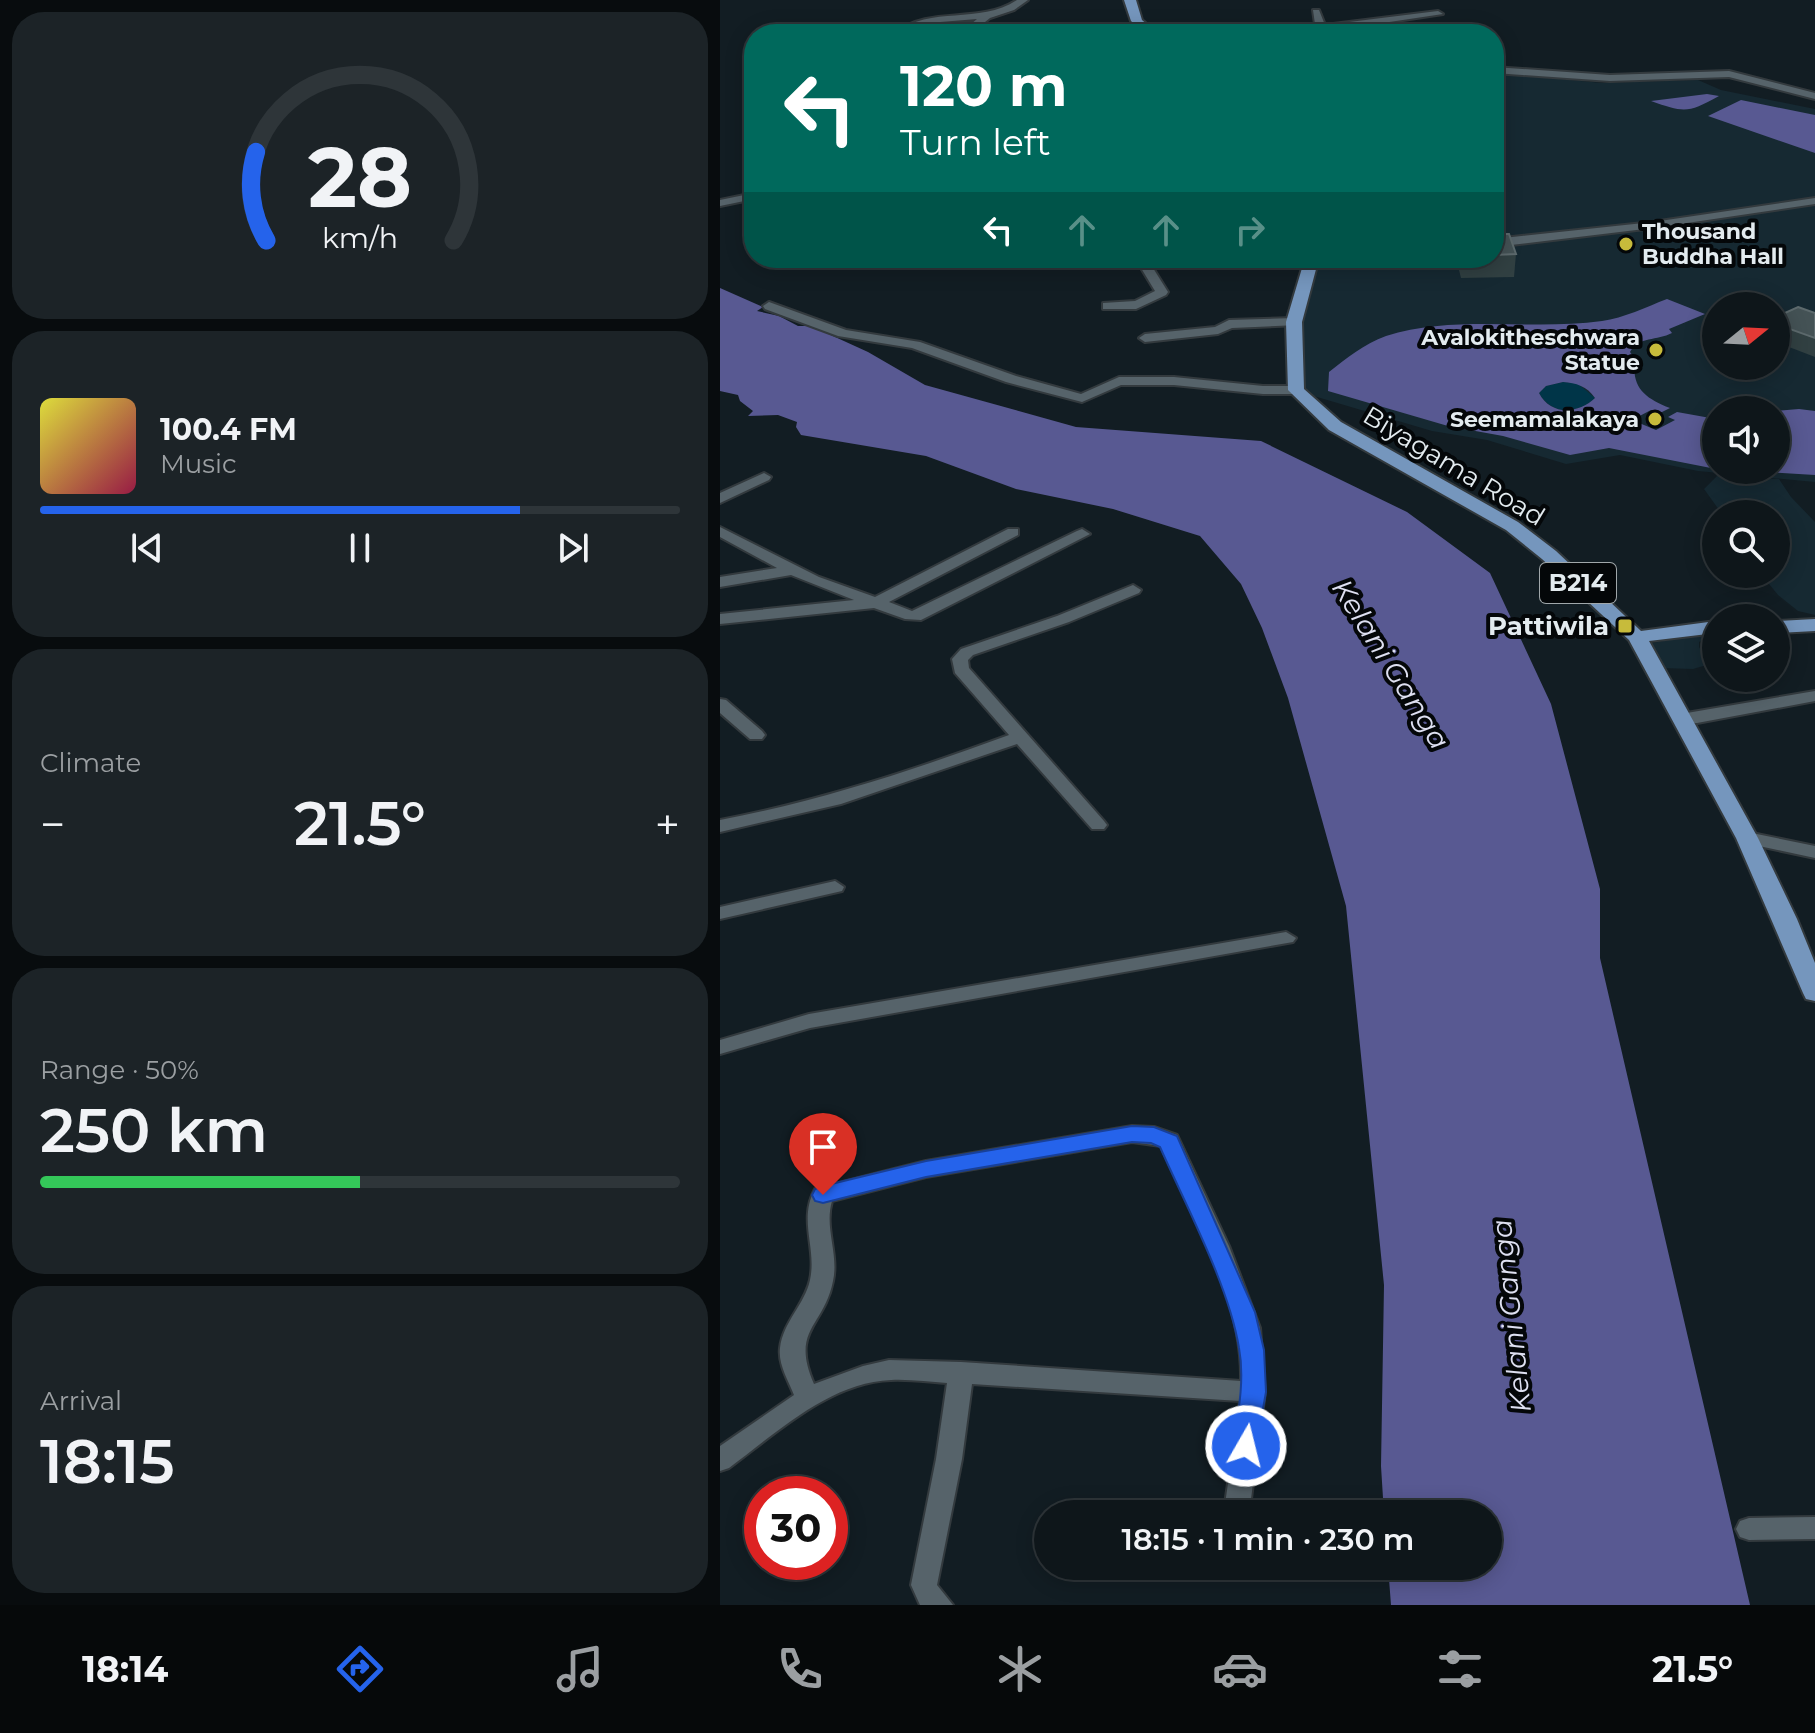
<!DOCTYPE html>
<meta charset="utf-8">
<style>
body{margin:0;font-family:Montserrat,sans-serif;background:#1c2327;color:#f1f3f6;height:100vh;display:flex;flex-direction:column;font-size:30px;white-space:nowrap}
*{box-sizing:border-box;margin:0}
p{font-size:26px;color:#9b9fa2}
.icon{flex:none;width:44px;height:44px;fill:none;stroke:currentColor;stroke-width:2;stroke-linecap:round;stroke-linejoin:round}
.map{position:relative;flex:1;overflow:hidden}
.drawer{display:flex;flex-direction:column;gap:12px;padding:12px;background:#080c0e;width:720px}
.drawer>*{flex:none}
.hud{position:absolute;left:24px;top:24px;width:760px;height:244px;border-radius:32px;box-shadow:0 4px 20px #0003,0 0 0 2px #2e3539;background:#00695c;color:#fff;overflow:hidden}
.needle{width:52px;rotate:72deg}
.controls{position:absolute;left:982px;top:292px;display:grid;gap:16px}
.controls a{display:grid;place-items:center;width:88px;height:88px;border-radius:50%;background:#0e161a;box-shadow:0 4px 20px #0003,0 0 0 2px #2e3539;font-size:40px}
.speed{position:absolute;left:24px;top:1476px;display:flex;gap:16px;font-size:40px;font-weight:700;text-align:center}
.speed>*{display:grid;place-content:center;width:104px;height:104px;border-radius:50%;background:#0e161a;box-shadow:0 4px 20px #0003,0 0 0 2px #2e3539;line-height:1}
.speed .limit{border:12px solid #d22;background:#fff;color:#111}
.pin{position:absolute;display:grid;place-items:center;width:68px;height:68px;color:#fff;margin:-82px -34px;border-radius:50% 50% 50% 0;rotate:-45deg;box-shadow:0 0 8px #0007}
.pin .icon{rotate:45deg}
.me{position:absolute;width:88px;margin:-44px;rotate:8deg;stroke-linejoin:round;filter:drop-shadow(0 0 6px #0008)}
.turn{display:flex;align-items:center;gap:28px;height:168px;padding:0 24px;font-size:36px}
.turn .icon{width:104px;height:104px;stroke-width:2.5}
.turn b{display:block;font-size:56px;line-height:68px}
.lanes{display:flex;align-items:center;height:76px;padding:0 24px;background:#0003;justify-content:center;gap:40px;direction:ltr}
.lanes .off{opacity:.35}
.big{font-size:60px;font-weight:600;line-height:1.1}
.drawer .widget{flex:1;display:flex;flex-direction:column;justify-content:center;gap:12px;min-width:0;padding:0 28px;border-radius:32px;background:#1c2327}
.drawer .dial{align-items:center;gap:0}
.dial svg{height:208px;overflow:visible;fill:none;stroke:#2e3539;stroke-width:7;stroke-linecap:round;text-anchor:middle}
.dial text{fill:#f1f3f6;stroke:none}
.song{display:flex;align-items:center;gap:24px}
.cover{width:96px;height:96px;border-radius:12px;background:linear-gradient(135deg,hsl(60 70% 55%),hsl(340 70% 35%))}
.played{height:8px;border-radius:4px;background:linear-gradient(90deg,#2563eb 75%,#2e3539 75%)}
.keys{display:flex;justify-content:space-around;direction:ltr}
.heat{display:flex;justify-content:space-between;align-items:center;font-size:44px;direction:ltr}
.charge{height:12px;border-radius:6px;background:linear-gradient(90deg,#34c759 50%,#2e3539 0)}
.trip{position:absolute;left:314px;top:1500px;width:468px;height:80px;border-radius:40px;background:#0e161a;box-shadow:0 4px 20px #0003,0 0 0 2px #2e3539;font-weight:600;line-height:80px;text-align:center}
.tabs{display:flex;height:128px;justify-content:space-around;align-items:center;background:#06090a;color:#9b9fa2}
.tabs .icon{width:56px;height:56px}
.tabs .current{color:#2563eb}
.tabs b{font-size:36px;color:#f1f3f6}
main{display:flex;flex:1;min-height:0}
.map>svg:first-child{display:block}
</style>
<main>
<section class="drawer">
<div class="widget dial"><svg viewBox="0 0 100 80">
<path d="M14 69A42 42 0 1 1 86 69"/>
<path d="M14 69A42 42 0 0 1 10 35" stroke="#2563eb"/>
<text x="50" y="56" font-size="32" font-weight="700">28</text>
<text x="50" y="72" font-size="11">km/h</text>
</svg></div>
<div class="widget">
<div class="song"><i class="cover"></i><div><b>100.4 FM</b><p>Music</p></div></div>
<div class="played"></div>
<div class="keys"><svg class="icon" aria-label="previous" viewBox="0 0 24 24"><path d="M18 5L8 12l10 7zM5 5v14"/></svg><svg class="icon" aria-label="pause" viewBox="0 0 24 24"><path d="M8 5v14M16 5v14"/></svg><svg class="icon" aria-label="next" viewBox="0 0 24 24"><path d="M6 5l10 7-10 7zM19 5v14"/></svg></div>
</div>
<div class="widget"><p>Climate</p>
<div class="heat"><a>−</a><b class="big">21.5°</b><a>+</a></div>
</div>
<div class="widget"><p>Range · 50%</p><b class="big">250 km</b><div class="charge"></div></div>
<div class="widget"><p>Arrival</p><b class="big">18:15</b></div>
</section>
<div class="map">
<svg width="1095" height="1605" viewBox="0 0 1095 1605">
<rect width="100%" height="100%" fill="#121d23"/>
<!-- built -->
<path fill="#162932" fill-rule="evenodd" d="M774,73L882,83L978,80L1001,90L1095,109V482L978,471L900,455L846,464L767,440L712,431L587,394L578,373V322L595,258H774ZM996,306H1056V366H996ZM996,410H1056V470H996Z
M997,476L1059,479L1071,497L1095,522V615L1078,611L1058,595L1041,574H1056V514H1002L984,489Z
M979,635L984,639L979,642V647L990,664L973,669L941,668L926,644Z"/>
<!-- green -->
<path fill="#003548" d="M843,382L857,383L875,398C858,414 832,416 819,393L826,386Z"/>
<!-- water -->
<path fill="#585992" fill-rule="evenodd" d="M987,94L999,96C968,113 965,113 931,101Z
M1021,100L1095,115V153L988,116Z
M0,288L43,307L37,311L59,316L78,326H91L148,352L205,385L356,427L541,441L687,512L770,573L831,704L880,889V958L1030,1605H671L668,1566H768V1514H664L661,1466L664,1285L626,906L568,698L542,628L521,584L480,536L393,509L296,489L206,456L81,435L76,427L77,422L58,415L28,416L33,411L20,401L18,395L0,391Z
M947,299L985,314L949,329L952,333C937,341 919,336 910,352L915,359C911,388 925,398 950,408L940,413L931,410L912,420L936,430L955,420L948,417L957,412L996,419V469L889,448L850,455L783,436L728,426L608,391L609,372C627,358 644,344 666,336C735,314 811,331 882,321C904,318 926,307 947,299ZM843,382C856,383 867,386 875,398C858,414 831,416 819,393L826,386Z
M1079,409L1095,411V475L1009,470H1056V452L1067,450L1071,445L1056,434V411Z"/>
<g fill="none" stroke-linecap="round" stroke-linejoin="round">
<defs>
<path id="minor" d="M297,0H308L294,10L270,18L250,34H239L257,19L208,23L185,34L175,33C211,5 259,25 297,0Z
M593,10H599L605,25L718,11L723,14L589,34H563L595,24Z
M774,67L890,75L1009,71L1095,93V99L1009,77L890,81L774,73Z
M34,193V199L0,206V200Z
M1095,198V204L933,228L774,247V239L933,222Z
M428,258H450L435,264L433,268L448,292L446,295L416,309H383V303L415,301L435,291L421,268Z
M49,302L126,330L200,342L296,376L361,394L399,377H454L543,386H576L583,390L576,394H543L454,385H401L362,402L286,382L192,348L118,336L45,309L43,306Z
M574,318L578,319V325L512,328L498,334L425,342L419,338L425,334L495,327L509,320Z
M44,473L51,477L49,480L0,503V493Z
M0,527L99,577L155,597L288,529H298V535L169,602L192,611L357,531L362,529L370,534L201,620L185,619L154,608L0,624V614L134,600L71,575L0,587V577L57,568L0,537Z
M413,585L421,590L419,593L349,622L253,655L248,660L249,668L384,821L387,825L384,829H372L297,744L121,804L0,832V820C100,801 194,770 289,735L235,673L232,659L241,649L337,616Z
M1095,691V701L977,723L961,724L952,719L961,714Z
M0,699L6,700L42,731L45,735L42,739H30L0,713Z
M1027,832L1095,846V858L1020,842L1018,838Z
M115,881L124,887L122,891L0,919V907Z
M566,932L576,938L573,942L90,1028L0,1054V1040L89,1014Z
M412,1126L434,1127L457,1135L509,1246L540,1328L545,1392L529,1514H505L504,1511L520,1401L252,1384L242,1459L217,1585L233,1605H200L191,1585L216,1459L227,1383C209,1382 190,1379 171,1380C110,1382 55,1434 9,1468L0,1471V1446L74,1395C68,1380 58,1364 60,1348C63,1322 85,1304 90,1280C97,1248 78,1220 95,1189L206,1161ZM412,1142L441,1146C474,1220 523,1298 521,1381L241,1362L169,1360L143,1366L94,1384C70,1329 104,1327 113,1281C119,1254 104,1228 112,1201L206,1177Z
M1095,1517V1539L1029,1540L1020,1537L1016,1529L1020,1521L1029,1518Z"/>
<path id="major" d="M404,0H416L422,20L438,34H425L411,21Z
M585,258H599L582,322L584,389L621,422L798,522L836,551L921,631L996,621V633L929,641L1038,838L1077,919L1095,963V1001L1086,999L1083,993L1016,838L909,640L822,559L786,530L609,430L568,390L566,322Z
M1095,619V631L1056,633V621Z"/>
</defs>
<!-- minor casing -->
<use href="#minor" stroke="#333a3e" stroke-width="4"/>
<!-- major casing -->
<use href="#major" stroke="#333a3e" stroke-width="4"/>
<!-- minor -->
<use href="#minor" fill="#56636a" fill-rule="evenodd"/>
<!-- major -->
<use href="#major" fill="#7596bd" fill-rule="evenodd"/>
</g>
<!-- wall -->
<path fill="#314042" d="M774,234L796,254L794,277L741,278L736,258H774Z
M1095,313V357L1056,342V317Z"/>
<!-- building -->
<path fill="#445255" stroke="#5d6a6d" stroke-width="2" d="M774,234H789L796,254L774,255Z
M1078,307L1095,313V338L1056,324V317Z"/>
<!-- route -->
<path fill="#2563eb" stroke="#184099" stroke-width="2" d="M412,1126L434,1127L457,1136L535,1312L544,1350L546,1392L535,1454L526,1457L517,1454L513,1446C518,1414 525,1380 519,1348C509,1286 466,1206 440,1147L431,1143L412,1142L206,1177L103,1203L95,1201L92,1195L95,1189L103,1186L206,1161Z"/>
<!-- markers -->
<g fill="#c7bb3b" stroke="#040709" stroke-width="3">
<circle cx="906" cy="244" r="8"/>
<circle cx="936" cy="350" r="8"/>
<circle cx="935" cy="419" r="8"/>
<rect x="897" y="618" width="16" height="16" rx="4"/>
</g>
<g text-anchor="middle" stroke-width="8" stroke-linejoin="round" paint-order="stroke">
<!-- far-poi labels -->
<g font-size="22" font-weight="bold" fill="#e3ebef" stroke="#040709" text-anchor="end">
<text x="922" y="239" text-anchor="start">Thousand<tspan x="922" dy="25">Buddha Hall</tspan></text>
<text x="920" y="345">Avalokitheschwara<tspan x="920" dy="25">Statue</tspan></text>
<text x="919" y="427">Seemamalakaya</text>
</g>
<!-- shield labels -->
<rect fill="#040709" stroke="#a0a7aa" stroke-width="2" x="820" y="563" width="76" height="40" rx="6"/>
<g font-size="24" font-weight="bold" fill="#e3ebef">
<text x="858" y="591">B214</text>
</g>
<!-- street labels -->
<g font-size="26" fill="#e3ebef" stroke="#040709">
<text transform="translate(734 466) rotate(31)" y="9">Biyagama Road</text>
</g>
<!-- poi labels -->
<g font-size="26" font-weight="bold" fill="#e3ebef" stroke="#040709" text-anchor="end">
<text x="889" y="635">Pattiwila</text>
</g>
<!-- water labels -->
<g font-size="28" font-style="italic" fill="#dee0f1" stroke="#040709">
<text transform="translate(671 664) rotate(58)" y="10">Kelani Ganga</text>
<text transform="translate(791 1316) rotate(-96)" y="10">Kelani Ganga</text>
</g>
</g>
</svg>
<div class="controls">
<a><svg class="needle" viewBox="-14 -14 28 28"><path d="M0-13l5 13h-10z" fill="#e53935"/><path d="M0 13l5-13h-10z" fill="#9b9fa2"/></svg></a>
<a><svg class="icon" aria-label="sound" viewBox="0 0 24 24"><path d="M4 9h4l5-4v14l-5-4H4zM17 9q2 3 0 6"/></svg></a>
<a><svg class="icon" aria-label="search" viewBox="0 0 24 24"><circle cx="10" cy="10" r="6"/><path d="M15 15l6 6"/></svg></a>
<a><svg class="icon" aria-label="layers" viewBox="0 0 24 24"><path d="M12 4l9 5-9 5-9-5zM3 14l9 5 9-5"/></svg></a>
</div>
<div class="speed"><div class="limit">30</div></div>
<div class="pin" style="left:103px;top:1195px;background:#d93025"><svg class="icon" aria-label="arrive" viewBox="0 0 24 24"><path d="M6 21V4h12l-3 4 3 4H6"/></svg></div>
<svg class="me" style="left:526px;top:1446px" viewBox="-20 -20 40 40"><circle r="17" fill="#2563eb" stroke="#fff" stroke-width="3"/><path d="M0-11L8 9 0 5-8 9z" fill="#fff"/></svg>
<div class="trip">18:15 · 1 min · 230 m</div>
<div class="hud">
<div class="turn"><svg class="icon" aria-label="left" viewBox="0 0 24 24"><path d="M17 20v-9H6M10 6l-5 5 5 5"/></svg><div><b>120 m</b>Turn left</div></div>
<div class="lanes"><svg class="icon" aria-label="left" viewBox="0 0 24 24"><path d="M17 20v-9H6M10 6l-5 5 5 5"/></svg><svg class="icon off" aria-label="ahead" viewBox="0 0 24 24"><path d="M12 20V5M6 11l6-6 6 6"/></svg><svg class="icon off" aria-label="ahead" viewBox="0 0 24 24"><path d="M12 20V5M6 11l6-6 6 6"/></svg><svg class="icon off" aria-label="right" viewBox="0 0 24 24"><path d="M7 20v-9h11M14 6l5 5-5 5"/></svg></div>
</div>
</div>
</main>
<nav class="tabs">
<b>18:14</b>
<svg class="icon current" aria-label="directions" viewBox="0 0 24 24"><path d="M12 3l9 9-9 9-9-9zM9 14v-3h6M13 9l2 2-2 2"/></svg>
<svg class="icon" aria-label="music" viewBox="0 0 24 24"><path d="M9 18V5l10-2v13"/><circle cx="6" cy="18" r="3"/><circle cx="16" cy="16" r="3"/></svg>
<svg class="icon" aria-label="phone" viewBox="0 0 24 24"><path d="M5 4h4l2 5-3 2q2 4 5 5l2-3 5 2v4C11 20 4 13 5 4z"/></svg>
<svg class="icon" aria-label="climate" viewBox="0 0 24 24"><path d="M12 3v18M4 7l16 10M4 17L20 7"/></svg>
<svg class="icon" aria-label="car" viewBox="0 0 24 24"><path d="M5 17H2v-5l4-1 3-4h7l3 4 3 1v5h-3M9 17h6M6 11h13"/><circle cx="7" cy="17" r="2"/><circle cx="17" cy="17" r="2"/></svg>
<svg class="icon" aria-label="filters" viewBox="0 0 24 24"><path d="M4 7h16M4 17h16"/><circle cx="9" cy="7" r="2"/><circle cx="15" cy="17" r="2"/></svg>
<b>21.5°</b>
</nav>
